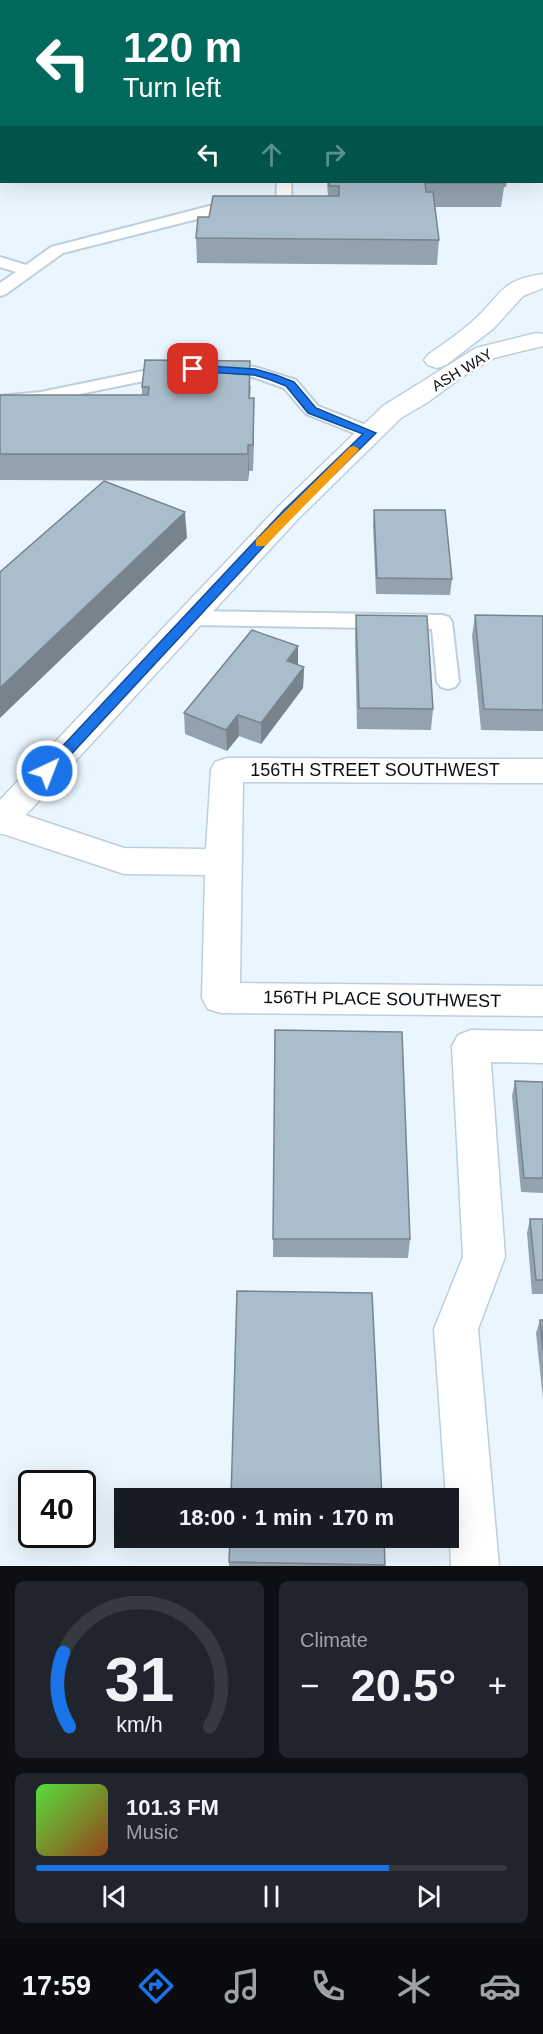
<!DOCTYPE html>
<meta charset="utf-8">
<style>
body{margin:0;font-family:Helvetica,sans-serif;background:#20242c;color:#f1f3f6;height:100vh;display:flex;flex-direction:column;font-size:22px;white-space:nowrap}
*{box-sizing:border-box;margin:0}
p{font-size:20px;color:#9ea1a6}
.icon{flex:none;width:33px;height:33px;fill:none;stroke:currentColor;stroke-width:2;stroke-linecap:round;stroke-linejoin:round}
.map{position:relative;height:1566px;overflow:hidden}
.drawer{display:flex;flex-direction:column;gap:15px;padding:15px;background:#0d0f14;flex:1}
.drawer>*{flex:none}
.hud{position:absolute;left:0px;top:0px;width:543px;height:183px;box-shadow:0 6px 24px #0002;background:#00695c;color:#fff;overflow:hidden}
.speed{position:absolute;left:18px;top:1470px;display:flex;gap:12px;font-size:30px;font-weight:700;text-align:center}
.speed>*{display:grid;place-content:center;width:78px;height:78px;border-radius:50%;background:#171b24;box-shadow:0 6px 24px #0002;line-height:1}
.speed .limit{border:3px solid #111;border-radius:9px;background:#fff;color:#111}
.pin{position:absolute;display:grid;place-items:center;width:51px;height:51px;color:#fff;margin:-26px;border-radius:12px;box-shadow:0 3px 9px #0006}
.me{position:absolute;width:66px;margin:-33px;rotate:43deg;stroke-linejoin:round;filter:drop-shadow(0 0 4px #0008)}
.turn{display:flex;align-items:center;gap:21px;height:126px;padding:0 24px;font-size:27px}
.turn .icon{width:78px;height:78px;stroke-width:2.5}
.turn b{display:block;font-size:42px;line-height:51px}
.lanes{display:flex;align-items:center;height:57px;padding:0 24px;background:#0003;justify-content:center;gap:30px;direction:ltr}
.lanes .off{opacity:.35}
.big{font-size:45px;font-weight:800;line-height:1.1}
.drawer .widget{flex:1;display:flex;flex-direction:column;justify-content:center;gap:9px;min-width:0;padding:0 21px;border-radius:9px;background:#20242c}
.drawer .dial{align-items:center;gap:0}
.dial svg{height:156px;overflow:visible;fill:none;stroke:#363941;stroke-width:7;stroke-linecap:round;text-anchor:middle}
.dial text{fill:#f1f3f6;stroke:none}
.song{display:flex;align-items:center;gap:18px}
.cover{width:72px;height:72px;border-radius:9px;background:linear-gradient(135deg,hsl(110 70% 55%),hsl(20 70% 35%))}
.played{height:6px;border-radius:3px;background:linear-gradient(90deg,#1a73e8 75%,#363941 75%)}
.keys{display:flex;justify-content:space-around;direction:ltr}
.heat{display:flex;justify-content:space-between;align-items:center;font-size:33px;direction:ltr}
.drawer .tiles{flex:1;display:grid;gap:15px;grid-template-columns:1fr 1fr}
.widget:last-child{grid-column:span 2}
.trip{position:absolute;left:114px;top:1488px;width:345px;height:60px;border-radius:0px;background:#171b24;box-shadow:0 6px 24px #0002;font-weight:800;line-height:60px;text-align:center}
.menu{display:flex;height:96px;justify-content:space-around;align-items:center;background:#090b0e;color:#9ea1a6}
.menu .icon{width:42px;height:42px}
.menu .selected{color:#1a73e8}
.menu b{font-size:27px;color:#f1f3f6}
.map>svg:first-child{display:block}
</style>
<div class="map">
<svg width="543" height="1566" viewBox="0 0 543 1566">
<rect width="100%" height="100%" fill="#eaf6ff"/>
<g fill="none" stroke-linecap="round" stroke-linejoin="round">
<defs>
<path id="lane" d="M542,124H543V132H542Z
M277,182H291L292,208L289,211L221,213L63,253L6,294L0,296V283L16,272L0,267V257L26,265L51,247L221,203H276Z
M172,365L178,366L181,370L178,374L41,402L0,406V396L41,392Z
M220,365L255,367L296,380L318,406L376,429L379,433L376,437H364L306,414L284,388L253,377L214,374L211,370L214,366Z
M192,611L442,615L449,617L452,622L459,682L455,687L448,689L441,687L437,682L432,629L192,625L185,623L182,618L185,613Z"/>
<path id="street" d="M227,758L543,759V783L243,782L240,983L543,986V1016L221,1013L208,1009L202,998L205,875L124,874L0,833L1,807L124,848L206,849L211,770L215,762Z
M471,1030L543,1031V1063L491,1062L505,1257L478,1329L499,1566H451L448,1498H446L434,1329L463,1257L452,1046L458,1035Z"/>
<path id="secondary" d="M543,274V288L523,296L494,328L446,365L437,368L428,365L424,360L428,355C444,343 460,333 474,320C504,293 498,281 543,274Z
M536,333L543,334V346L494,358L459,379L428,402L401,418L298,519L12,830L0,834V800L278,507L383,406L476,348Z"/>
<path id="highway" d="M8,0H28L7,2Z
M176,0H196L175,2Z
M219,0H243L244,2H220Z
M0,101H2L0,114Z"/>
</defs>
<!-- lane casing -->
<use href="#lane" stroke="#bccfdd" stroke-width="4"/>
<!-- street casing -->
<use href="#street" stroke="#bccfdd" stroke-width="3"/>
<!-- secondary casing -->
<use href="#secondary" stroke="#bccfdd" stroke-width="3"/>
<!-- highway casing -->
<use href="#highway" stroke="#bccfdd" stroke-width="3"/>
<!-- lane -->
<use href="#lane" fill="#fff" fill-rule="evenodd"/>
<!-- street -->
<use href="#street" fill="#fff" fill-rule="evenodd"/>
<!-- secondary -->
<use href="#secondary" fill="#fff" fill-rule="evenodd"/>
<!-- highway -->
<use href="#highway" fill="#fff" fill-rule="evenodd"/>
</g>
<!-- wall -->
<path fill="#92a3af" d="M542,15H543V118H542Z
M327,182H507L506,187H504L501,207H434L439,240L437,265L197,263L196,238L328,196Z
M251,386L250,398H254L253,471H249L248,481L0,480V395H142V387Z
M374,510L452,579L450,595L376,594L373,525Z
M356,615L433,709L431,730L357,729L355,636Z
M475,615L543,616V731L481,730L472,636Z
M298,665L304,667L303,688L261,744L239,736L227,751L185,734L184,713Z
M275,1030L410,1239L408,1258L273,1257Z
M515,1081L543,1082V1193L521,1192L512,1096Z
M530,1219H543V1294H532L527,1233Z
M540,1320H543V1399L536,1333Z
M230,1538H384L385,1566H229Z"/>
<!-- shaded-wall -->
<path fill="#77848e" d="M254,398V423L253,471V445Z
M248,445L249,471L248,481Z
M185,512L187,538L0,718V688Z
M298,646V667L287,661Z
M304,667L303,688L261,744V723Z
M238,715L239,736L227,751L226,730Z"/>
<!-- building -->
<path fill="#aabdcb" stroke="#77848e" stroke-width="1.5" d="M542,15H543V94H542Z
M329,182H504V183H425L426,192H433L439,240L196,238L198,217H209L213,196H339V186H329Z
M145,360L250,361L249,398H254L253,445H248V454H0V395H148L149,387H142Z
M104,481L185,512L0,688V572Z
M374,510H445L452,579L377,578Z
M356,615L427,616L433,709L359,708Z
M475,615L543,616V710L484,709Z
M252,630L298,646L287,661L304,667L261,723L238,715L226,730L184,713Z
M275,1030L402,1032L410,1239H273Z
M515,1081L543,1082V1178H524Z
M530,1219H543V1280H536Z
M237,1291L372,1293L382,1498H231Z
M540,1320H543V1351Z
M230,1538H384L385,1565L229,1562Z"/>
<!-- route -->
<path fill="#1a73e8" stroke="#114b97" stroke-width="1.5" d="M193,365L255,369L276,375L294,382L316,408L376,433L292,516L52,775H42L40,771L42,768L284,510L363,434L308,413L286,386L268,379L254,375L190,371L188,369Z"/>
<!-- slow -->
<path fill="#f59e0b" d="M354,446L359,449L358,451L265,546H256V540L350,447Z"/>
<g text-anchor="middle" stroke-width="5" stroke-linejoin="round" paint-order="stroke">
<!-- far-street labels -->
<g font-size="15" fill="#080e13" stroke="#fff">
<text transform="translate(462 370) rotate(-31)" y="5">ASH WAY</text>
</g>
<!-- street labels -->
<g font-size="18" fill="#080e13" stroke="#fff">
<text x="375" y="776">156TH STREET SOUTHWEST</text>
<text transform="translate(382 999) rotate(1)" y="6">156TH PLACE SOUTHWEST</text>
</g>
</g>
</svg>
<div class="speed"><div class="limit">40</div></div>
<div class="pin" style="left:193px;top:369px;background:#d93025"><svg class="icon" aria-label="arrive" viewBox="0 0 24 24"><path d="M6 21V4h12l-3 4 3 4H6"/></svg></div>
<svg class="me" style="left:47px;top:771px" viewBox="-20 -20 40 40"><circle r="17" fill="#1a73e8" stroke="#fff" stroke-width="3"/><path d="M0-11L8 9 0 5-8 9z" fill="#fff"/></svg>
<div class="trip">18:00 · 1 min · 170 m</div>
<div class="hud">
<div class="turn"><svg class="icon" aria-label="left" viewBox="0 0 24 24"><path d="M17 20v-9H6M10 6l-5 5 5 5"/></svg><div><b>120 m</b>Turn left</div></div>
<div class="lanes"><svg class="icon" aria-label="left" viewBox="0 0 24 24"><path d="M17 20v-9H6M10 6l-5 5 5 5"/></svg><svg class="icon off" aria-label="ahead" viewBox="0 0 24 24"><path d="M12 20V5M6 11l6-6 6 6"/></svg><svg class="icon off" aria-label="right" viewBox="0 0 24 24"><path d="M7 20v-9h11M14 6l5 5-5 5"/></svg></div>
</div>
</div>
<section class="drawer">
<div class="tiles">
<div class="widget dial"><svg viewBox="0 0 100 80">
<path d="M14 69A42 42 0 1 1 86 69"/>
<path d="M14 69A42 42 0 0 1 11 31" stroke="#1a73e8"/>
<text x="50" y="56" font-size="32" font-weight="700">31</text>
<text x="50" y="72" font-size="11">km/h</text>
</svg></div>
<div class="widget"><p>Climate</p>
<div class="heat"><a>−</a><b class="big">20.5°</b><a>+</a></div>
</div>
<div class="widget">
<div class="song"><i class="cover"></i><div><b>101.3 FM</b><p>Music</p></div></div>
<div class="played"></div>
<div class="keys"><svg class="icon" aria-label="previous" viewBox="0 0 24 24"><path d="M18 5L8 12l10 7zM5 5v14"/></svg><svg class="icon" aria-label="pause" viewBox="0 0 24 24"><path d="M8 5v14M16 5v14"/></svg><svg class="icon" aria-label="next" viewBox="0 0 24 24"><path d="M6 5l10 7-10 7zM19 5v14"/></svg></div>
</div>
</div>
</section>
<nav class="menu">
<b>17:59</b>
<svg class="icon selected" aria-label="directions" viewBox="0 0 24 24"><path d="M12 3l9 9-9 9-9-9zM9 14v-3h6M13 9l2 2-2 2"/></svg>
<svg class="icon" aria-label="music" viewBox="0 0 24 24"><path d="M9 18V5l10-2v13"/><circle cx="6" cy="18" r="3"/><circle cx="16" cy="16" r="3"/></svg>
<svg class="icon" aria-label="phone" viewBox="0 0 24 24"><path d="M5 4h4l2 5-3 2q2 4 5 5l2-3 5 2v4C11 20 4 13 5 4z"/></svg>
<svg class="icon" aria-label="climate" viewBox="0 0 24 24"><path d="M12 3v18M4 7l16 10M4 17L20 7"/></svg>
<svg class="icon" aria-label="car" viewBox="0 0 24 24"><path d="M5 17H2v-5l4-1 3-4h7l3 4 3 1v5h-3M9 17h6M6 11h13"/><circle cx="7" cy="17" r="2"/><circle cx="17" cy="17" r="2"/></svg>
</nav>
